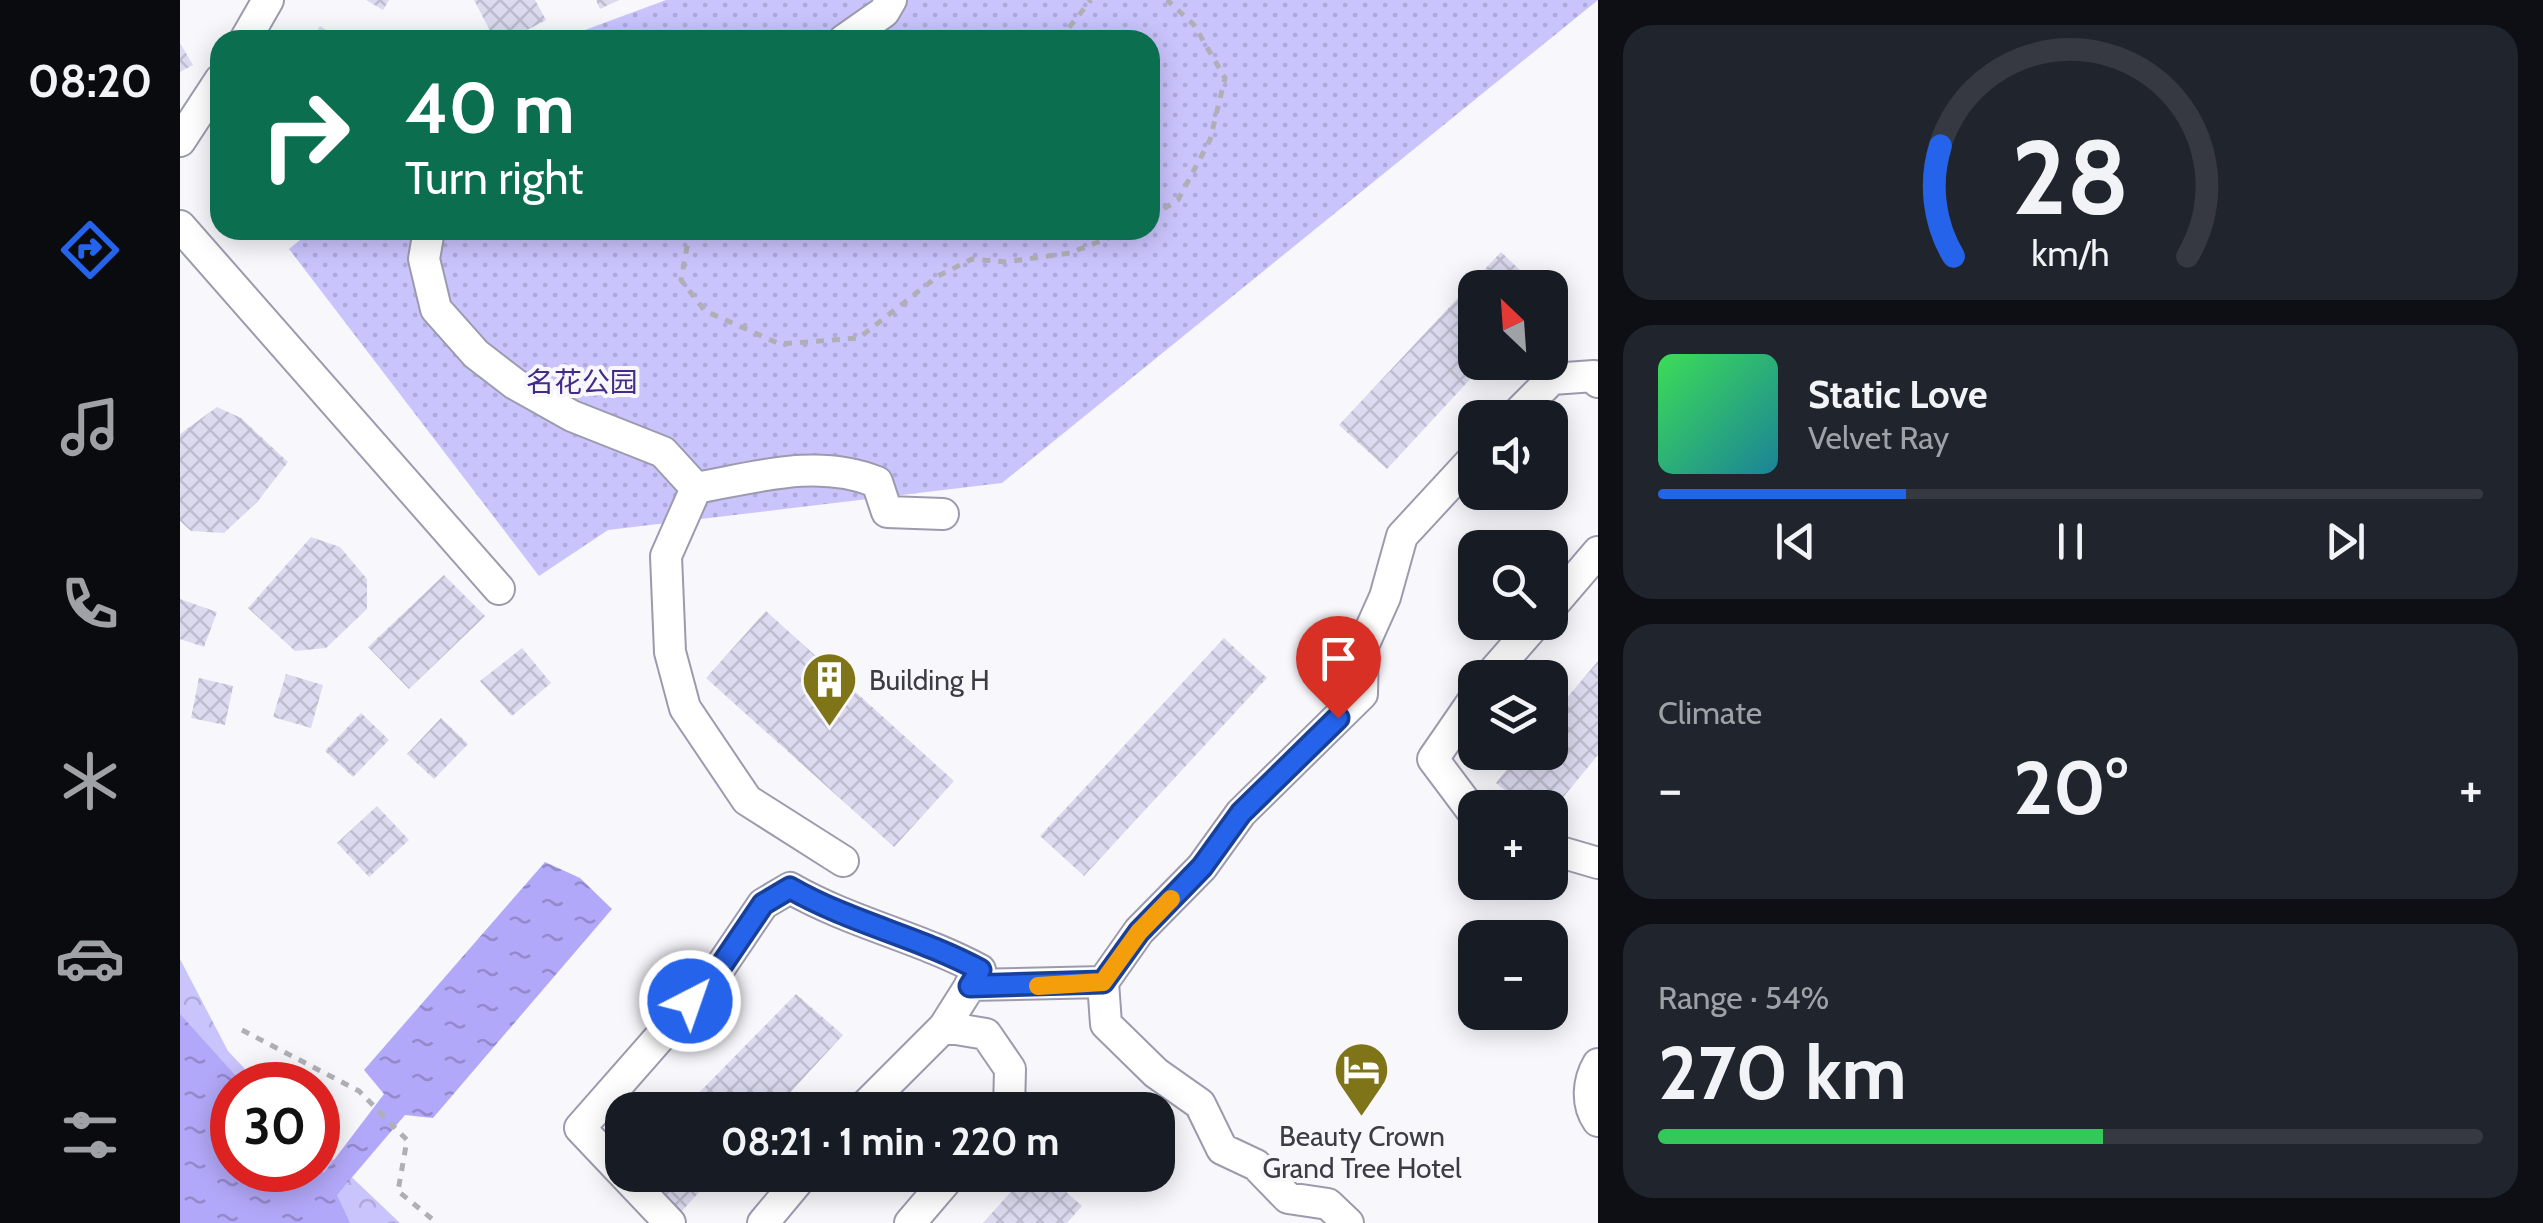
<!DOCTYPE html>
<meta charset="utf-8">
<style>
body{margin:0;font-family:Cabin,"Noto Sans SC",sans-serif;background:#20242c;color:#f1f3f6;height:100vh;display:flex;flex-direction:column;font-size:38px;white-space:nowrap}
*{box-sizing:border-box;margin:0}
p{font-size:32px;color:#9ea1a6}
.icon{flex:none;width:55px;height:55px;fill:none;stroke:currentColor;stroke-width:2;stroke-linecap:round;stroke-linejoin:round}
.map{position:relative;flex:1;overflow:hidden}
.drawer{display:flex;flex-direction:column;gap:25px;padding:25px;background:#0d0f14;width:945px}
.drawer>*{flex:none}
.hud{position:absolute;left:30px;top:30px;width:950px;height:210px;border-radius:30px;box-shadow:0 5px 25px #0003;background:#0b6e4f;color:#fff;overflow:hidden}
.needle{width:65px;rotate:335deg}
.buttons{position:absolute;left:1278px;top:270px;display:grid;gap:20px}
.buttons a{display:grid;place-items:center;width:110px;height:110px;border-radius:20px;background:#171b24;box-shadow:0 5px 25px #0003;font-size:50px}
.speed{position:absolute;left:30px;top:1062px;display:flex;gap:20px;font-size:50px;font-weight:700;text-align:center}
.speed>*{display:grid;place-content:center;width:130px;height:130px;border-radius:50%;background:#171b24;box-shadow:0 5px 25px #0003;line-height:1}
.speed .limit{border:15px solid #d22;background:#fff;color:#111}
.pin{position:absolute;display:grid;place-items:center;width:85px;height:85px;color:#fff;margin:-102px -42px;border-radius:50% 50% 50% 0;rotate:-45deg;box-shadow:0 0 10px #0007}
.pin .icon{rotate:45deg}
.me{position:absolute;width:110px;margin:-55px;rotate:41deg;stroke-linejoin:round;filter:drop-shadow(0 0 8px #0008)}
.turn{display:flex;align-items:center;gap:35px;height:210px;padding:0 30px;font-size:45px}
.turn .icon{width:130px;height:130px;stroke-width:2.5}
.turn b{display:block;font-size:70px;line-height:85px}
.big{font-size:75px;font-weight:700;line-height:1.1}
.drawer .widget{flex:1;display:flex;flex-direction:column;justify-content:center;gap:15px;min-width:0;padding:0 35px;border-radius:30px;background:#20242c}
.drawer .dial{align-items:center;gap:0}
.dial svg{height:260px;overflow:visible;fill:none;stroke:#363941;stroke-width:7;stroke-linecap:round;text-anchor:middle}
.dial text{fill:#f1f3f6;stroke:none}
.song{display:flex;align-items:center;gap:30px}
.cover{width:120px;height:120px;border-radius:15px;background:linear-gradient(135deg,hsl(130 70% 55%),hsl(190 70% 35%))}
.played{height:10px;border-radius:5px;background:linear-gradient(90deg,#2563eb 30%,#363941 30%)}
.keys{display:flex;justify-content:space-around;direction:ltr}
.heat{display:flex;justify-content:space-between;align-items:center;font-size:55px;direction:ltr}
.charge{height:15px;border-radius:8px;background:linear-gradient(90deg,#34c759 54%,#363941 0)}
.trip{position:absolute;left:425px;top:1092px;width:570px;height:100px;border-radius:30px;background:#171b24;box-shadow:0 5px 25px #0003;font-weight:700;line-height:100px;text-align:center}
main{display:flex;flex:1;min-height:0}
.dock{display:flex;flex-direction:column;width:180px;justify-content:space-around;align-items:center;background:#090b0e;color:#9ea1a6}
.dock .icon{width:70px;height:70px}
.dock .on{color:#2563eb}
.dock b{font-size:45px;color:#f1f3f6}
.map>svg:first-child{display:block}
</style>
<main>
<nav class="dock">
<b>08:20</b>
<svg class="icon on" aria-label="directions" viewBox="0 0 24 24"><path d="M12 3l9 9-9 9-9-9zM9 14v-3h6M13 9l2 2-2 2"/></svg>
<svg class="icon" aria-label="music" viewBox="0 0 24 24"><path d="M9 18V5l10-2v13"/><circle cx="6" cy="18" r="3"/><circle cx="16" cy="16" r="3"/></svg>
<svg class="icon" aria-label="phone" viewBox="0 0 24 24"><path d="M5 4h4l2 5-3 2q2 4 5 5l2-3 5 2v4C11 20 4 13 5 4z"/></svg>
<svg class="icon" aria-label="climate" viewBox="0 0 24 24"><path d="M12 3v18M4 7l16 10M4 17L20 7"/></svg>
<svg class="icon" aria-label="car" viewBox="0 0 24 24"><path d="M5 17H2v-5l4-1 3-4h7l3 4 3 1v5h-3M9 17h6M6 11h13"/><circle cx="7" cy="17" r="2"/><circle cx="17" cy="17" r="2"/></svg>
<svg class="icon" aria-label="filters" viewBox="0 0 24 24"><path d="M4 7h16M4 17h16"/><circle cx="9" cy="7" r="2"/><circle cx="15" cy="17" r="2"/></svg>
</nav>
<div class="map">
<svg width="1418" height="1223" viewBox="0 0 1418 1223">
<defs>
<pattern id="forest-crowns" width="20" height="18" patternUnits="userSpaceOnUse" patternTransform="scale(2.5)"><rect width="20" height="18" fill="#cac4fd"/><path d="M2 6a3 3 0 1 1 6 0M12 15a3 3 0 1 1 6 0" fill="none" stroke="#aea9da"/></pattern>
<pattern id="park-dots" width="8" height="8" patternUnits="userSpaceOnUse" patternTransform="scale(2.5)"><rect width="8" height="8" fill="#cac4fd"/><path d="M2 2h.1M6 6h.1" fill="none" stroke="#aea9da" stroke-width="1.8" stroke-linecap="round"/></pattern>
<pattern id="water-ripples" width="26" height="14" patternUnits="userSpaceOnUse" patternTransform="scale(2.5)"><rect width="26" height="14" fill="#b2a8f9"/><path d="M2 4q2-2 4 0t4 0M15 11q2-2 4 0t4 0" fill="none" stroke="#928acb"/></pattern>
<pattern id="building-cross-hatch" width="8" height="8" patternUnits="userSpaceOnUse" patternTransform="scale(2.5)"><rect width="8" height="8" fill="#dcdaef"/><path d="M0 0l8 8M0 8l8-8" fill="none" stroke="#bebcce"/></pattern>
</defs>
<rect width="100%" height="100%" fill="#f8f7fc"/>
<!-- forest -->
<path fill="url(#forest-crowns)" d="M0,959L48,1051L80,1085H56L0,1015Z
M138,1145L220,1223H163L138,1170Z"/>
<!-- park -->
<path fill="url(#park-dots)" d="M486,0H1418L822,483L428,530L359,576L109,249L132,230H970V40H378Z"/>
<!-- water -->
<path fill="url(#water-ripples)" d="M365,862L400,878L432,909L253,1118L225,1115L157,1195L170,1223H0V1014L64,1085H52V1170L138,1167L144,1173L204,1094L184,1070Z"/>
<!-- building -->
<path fill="url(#building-cross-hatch)" d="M186,0H209L203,10Z
M294,0H355L366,20L328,40H315Z
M416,0H439L420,9Z
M140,26L161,40H131Z
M0,43L13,65L0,72Z
M1321,252L1359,288H1295V362H1306L1207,469L1159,425Z
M37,407L61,418L108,462L78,501L44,533L11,531L0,521V434Z
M131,537L160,547L187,579V609L146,648L115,651L68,608Z
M264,575L305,616L229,689L188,647Z
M0,599L37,612L24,647L0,639Z
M586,611L774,781L714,847L526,678Z
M1044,638L1087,678L904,876L860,836Z
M342,648L371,683L332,716L300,681Z
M1418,661V755L1370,813V808H1347L1316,783L1341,752H1370V718Z
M106,674L143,685L131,728L93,717Z
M19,678L53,686L45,725L11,718Z
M181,713L209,740L173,777L145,751Z
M261,718L288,744L254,779L227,754Z
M197,806L229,840L189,877L157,843Z
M616,994L663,1035L594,1110H502Z
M456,1175H535L500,1213Z
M846,1175H867L902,1206L887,1223H803Z"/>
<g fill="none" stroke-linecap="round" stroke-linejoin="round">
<defs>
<path id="minor" d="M65,40L88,0
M664,40L704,12L711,0
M0,141L40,80
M0,226L319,589
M249,230L244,259L256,309L296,354L335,384L392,416L483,452L516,488
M1333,418L1372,379L1414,376L1418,382
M1370,608L1418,552
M1308,678L1357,622
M1295,698L1253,759L1295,815
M1370,849L1418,863
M663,861L567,800L505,708L490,652L486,556L516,488C577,477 638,458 697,482L707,512L763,514
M923,982L959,931L1022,867L1061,813L1182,694L1183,646L1205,597L1222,536L1295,457
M790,985L923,982L926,1024L976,1073L1020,1104L1042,1149L1076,1165L1108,1198L1148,1204L1168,1223
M764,1027L806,1034L830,1069L829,1110
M1418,1064C1408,1081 1406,1104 1418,1121
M490,1223L400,1128L537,972L583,904L610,888C671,923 739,937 800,970L764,1027L681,1110
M583,1223L623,1175
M730,1223L771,1175"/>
</defs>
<!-- minor casing -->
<use href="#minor" stroke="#9c9bae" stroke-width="34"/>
<!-- path -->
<path stroke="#afafb5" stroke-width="5" stroke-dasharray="8 8" stroke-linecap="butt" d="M879,40L911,0
M970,217L998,200L1030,140L1045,78L1014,25L987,0
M510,230L501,280L525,311L600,344L679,338L758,276L792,259L826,262L890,253L949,230
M62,1030L179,1091L227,1140L218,1191L257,1223"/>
<!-- minor -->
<use href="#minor" stroke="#fff" stroke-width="30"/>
</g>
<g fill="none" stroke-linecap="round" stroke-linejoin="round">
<defs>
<path id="route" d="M510,1001L537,972L583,904L610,888C671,923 739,937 800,970L790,986L923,982L959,932L1022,867L1061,813L1158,718"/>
</defs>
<!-- route casing -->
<use href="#route" stroke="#184099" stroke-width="25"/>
<!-- route -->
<use href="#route" stroke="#2563eb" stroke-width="18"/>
<!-- slow -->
<path stroke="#f59e0b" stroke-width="18" d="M858,986L923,982L959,932L991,899"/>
</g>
<!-- icons -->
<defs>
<symbol id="building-pin" viewBox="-11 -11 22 30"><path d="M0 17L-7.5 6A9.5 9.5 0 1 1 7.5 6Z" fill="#7f7417" stroke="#f8f7fc"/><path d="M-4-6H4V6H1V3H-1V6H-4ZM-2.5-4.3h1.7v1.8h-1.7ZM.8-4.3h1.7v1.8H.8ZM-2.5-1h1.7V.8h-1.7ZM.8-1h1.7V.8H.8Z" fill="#fff"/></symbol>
<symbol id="hotel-pin" viewBox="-11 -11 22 30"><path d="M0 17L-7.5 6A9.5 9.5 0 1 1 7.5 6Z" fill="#7f7417" stroke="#f8f7fc"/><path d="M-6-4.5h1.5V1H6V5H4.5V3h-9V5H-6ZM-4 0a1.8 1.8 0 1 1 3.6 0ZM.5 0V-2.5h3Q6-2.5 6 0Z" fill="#fff"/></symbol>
</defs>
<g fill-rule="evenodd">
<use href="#building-pin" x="618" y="648" width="63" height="86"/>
<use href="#hotel-pin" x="1150" y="1038" width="63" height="86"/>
</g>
<g text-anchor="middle" stroke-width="8" stroke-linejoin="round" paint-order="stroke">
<!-- park labels -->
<g font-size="28" fill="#432b88" stroke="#f8f7fc">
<text x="402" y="392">名花公园</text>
</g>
<!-- poi labels -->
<g font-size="28" fill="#3c3c44" stroke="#f8f7fc" text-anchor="start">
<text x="689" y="690">Building H</text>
<text x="1182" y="1146" text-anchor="middle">Beauty Crown<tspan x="1182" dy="32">Grand Tree Hotel</tspan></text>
</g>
</g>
</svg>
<div class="buttons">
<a><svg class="needle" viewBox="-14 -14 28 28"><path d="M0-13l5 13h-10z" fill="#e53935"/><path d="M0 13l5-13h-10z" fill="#9ea1a6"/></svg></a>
<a><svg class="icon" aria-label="sound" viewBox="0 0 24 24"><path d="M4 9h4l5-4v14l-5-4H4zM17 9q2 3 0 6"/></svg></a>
<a><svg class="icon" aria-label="search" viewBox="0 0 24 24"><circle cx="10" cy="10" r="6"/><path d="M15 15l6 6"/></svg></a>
<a><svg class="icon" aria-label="layers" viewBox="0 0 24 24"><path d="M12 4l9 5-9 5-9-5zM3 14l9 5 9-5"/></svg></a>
<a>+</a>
<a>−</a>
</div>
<div class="speed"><div class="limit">30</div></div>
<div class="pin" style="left:1158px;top:718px;background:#d93025"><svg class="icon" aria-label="arrive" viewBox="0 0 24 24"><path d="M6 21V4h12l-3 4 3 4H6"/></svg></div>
<svg class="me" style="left:510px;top:1001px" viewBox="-20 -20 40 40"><circle r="17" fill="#2563eb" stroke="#fff" stroke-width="3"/><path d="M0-11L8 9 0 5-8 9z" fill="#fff"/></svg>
<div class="trip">08:21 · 1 min · 220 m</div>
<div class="hud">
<div class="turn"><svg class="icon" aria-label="right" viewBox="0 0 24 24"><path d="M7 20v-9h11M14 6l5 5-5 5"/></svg><div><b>40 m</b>Turn right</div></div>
</div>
</div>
<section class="drawer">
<div class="widget dial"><svg viewBox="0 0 100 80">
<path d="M14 69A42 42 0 1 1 86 69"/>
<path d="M14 69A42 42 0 0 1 10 35" stroke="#2563eb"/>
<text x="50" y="56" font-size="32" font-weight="700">28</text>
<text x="50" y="72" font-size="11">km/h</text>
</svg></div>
<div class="widget">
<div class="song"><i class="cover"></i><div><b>Static Love</b><p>Velvet Ray</p></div></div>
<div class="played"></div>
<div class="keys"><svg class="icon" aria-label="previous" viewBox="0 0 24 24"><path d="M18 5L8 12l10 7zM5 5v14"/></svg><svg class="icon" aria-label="pause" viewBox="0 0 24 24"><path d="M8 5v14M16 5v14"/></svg><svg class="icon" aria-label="next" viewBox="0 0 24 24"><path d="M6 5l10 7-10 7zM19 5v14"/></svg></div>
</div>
<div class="widget"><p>Climate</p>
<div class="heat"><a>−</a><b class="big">20°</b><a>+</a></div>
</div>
<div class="widget"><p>Range · 54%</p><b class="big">270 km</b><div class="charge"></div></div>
</section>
</main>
